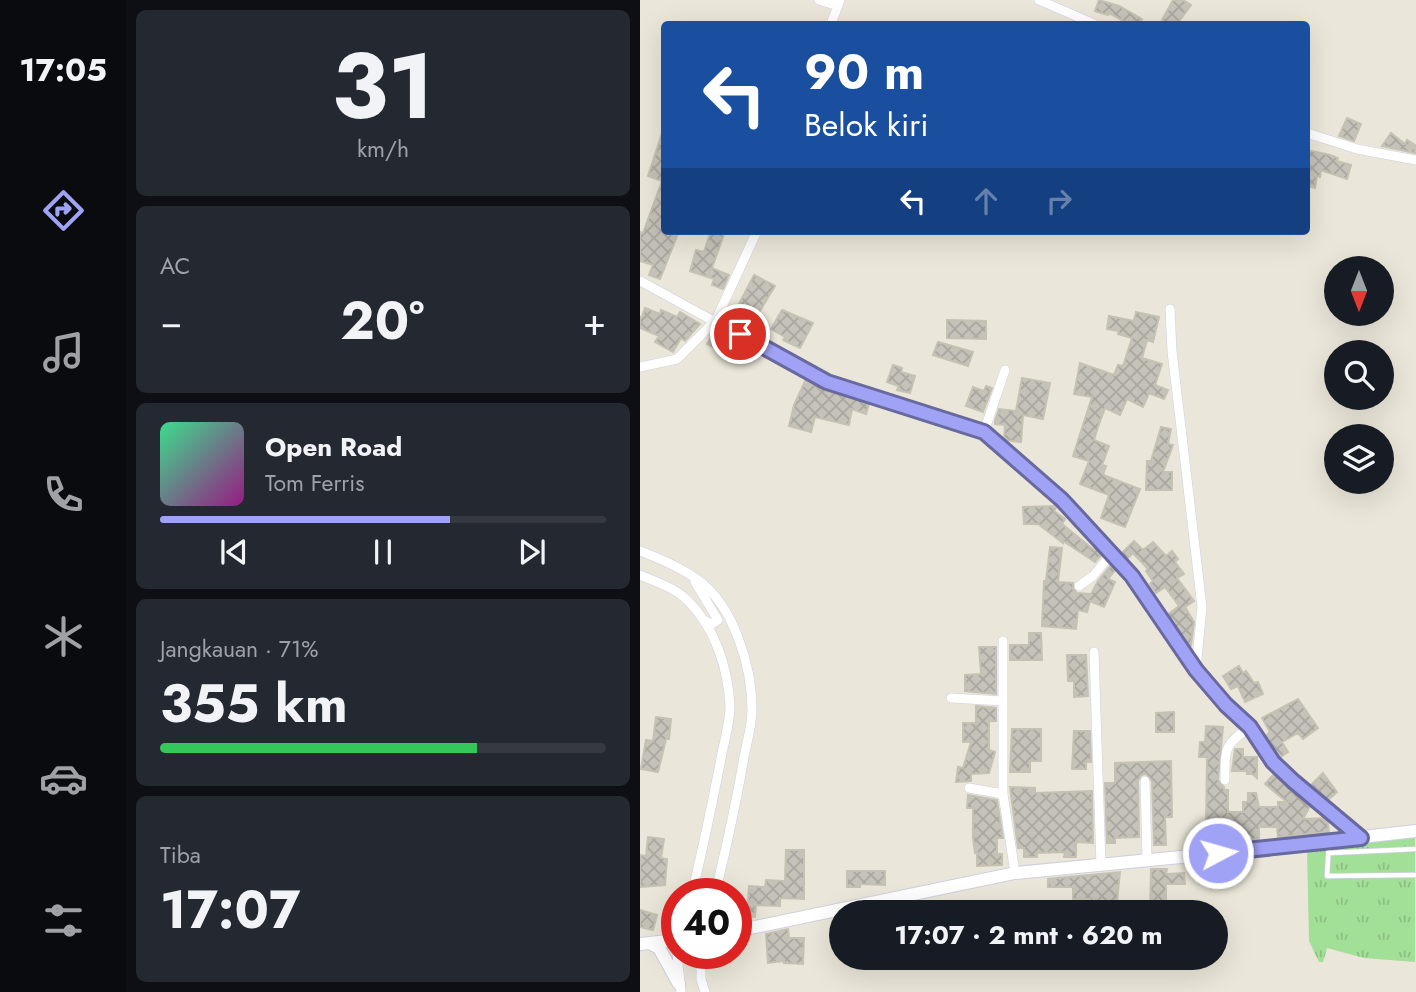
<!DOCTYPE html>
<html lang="id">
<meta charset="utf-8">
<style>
body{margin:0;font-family:Jost,sans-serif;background:#242831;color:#f1f3f6;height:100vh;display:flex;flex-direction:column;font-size:26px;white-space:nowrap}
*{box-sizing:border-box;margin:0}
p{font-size:23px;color:#9ea1a6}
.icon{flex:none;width:38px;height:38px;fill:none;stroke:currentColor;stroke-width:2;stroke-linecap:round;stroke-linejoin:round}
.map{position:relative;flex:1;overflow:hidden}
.sheet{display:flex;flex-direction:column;gap:10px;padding:10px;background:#0d0f14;width:514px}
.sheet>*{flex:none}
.guide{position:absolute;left:21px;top:21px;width:649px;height:214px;border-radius:7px;box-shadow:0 7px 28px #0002;background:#1a4fa0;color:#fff;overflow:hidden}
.needle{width:46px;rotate:180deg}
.fabs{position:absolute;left:684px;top:256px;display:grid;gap:14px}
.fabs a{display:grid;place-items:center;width:70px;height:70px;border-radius:50%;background:#171b24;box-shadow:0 7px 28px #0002;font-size:35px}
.speed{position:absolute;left:21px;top:878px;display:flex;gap:14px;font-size:35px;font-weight:700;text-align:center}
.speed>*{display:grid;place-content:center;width:91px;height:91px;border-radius:50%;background:#171b24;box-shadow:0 7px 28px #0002;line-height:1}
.speed .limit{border:10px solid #d22;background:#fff;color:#111}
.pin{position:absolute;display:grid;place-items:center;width:60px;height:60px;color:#fff;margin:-30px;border:4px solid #fff;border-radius:50%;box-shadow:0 2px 7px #0007}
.me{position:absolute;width:77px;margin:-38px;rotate:84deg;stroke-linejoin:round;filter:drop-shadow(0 0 5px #0008)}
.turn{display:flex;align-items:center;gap:24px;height:147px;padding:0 28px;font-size:32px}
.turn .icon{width:91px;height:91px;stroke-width:2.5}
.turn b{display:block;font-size:49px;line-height:60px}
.lanes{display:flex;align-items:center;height:66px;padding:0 28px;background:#0003;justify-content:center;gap:35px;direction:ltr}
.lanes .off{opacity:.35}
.big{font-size:52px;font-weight:700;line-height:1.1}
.sheet .widget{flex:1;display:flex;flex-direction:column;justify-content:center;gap:10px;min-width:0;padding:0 24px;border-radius:10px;background:#242831}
.sheet .dial{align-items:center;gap:0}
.dial b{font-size:91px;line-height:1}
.song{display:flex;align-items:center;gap:21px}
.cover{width:84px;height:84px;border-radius:10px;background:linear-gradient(135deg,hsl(150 70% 55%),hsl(310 70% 35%))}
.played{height:7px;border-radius:4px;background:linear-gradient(90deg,#a0a2f5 65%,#363941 65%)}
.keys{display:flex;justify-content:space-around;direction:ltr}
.heat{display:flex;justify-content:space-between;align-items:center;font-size:38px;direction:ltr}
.charge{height:10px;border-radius:5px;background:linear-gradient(90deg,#34c759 71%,#363941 0)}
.trip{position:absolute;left:189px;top:900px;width:399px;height:70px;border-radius:35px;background:#171b24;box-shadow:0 7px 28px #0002;font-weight:700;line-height:70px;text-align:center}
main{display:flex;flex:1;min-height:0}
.menu{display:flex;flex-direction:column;width:126px;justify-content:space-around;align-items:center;background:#090b0e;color:#9ea1a6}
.menu .icon{width:49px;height:49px}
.menu .active{color:#a0a2f5}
.menu b{font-size:32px;color:#f1f3f6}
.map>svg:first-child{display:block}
</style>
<main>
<nav class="menu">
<b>17:05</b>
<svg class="icon active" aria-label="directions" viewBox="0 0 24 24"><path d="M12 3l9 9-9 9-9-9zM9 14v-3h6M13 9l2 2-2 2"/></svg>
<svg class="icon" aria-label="music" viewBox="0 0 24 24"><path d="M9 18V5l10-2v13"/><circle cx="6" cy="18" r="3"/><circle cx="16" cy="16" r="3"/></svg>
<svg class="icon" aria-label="phone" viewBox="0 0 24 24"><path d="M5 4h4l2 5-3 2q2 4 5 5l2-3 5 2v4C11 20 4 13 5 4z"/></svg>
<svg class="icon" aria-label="climate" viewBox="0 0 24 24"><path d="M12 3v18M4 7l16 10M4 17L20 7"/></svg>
<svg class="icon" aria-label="car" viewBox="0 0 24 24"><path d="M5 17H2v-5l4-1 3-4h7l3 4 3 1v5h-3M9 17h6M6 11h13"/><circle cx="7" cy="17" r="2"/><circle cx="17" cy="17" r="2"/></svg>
<svg class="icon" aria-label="filters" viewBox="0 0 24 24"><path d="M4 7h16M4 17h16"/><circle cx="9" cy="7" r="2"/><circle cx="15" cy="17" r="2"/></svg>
</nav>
<section class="sheet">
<div class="widget dial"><b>31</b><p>km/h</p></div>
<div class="widget"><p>AC</p>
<div class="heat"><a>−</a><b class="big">20°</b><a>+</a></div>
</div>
<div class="widget">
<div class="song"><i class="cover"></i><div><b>Open Road</b><p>Tom Ferris</p></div></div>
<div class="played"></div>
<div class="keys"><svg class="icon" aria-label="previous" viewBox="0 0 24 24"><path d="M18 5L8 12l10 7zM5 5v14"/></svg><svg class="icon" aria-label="pause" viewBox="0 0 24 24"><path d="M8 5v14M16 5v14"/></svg><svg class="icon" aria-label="next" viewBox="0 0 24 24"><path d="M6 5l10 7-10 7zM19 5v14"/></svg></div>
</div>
<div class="widget"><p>Jangkauan · 71%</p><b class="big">355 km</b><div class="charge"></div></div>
<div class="widget"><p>Tiba</p><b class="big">17:07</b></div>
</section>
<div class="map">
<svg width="776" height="992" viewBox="0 0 776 992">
<defs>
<pattern id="park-tufts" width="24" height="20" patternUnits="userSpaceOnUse" patternTransform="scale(1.75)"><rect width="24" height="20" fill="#a2df97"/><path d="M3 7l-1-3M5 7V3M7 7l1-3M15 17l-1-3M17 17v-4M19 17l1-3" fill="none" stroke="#8cbf82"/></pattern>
<pattern id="building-cross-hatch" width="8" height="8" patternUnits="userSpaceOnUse" patternTransform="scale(1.75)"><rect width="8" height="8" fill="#c5c2b9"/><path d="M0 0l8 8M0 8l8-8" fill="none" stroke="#a9a79f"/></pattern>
</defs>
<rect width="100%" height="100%" fill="#eae6d9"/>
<!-- park -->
<path fill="url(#park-tufts)" d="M775,834V962L724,958L687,948L683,962H679L669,941L667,849Z"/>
<!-- building -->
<path fill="url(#building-cross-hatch)" stroke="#c5c2b3" stroke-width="2" d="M459,0L479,6L502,19L499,24H489L469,13L468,15L455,11Z
M533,0H543L551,5L537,24H527L522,20Z
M707,118L721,124L714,141L699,136Z
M23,130L24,131V231H39L20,279L9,275L13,265L0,261V232L3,233L22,181L8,176Z
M751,133L765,144L767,140L775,145V153L742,146Z
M667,150L690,155L698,158L697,161L711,165L707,179L681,170L680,177L677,176L675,188L667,186Z
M71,231L84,234L72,268L89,275L83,289L72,285L74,279L50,271L56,250L64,252Z
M114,275L135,286L115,319L119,320L113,333H110L102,329L104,326L91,319Z
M5,308L20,314L21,310L37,317L40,312L60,324L45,341L41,338L33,352L15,342L19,336L0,328V317H2Z
M142,310L173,323L160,348L143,340L145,337L131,329Z
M496,312L519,317L513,342L507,340L502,358L522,364L515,385L528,390L524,399L509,393L503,407L487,399L480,415L465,408L458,427L454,440L469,446L462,465L466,466L463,475L500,489L485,527L461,518L469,495L440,484L449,461L433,456L452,397L434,394L440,363L474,375L478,365L483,366L492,338L478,334L479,331L467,329L469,316L494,321Z
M307,320L346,321V339L307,338Z
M74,332L101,346L95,358L67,344Z
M298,342L333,352L328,366L293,355Z
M253,365L262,368L261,372L275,376L270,393L257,390L259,386L247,382Z
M382,378L410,383L403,419L383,415L381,442L364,440L365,425L355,424V421L359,409L376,411Z
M166,379L182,387L181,389L205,394L229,404L226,414L212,409L209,425L175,417L171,432L149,426L154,405Z
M346,386L352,388L343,412L326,406L333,387L344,391Z
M521,427L531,429L528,444L533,445L523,472H532V490H506L507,461H511Z
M417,506L414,511L425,519L422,524L454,550L455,547L462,554L455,562L423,541V543L398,524H384L383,507Z
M494,541L503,550L513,542L526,556L532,551L538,559L535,562L544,574L537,578L554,601L545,607L554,622L551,645L548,646L527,615L539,606L525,587L516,593L510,584L513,581L506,571L508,569L493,553L487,559L481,554Z
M410,547L422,548L418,582L433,583V589L437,593L451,594L458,581L472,564L476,569L468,579L475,582L464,607L450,601L447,612L438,610L436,629L402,626L404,581H406Z
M389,633H401L402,660H370V645H389Z
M339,647H356V694L325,691V675L341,674Z
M427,655H446L448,696L434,697V681H428Z
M599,666L603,673L606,671L614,683L618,682L623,694L605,702L598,686L591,689L583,676Z
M658,699L678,728L663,739L658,733L642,742L648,752L639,758L625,737L630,732L622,718Z
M336,706L356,708V721H349V750L355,752L349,773L331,774V781L316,782L318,767L323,768L331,742H323V723H336Z
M534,712V732H516V713Z
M16,717L31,719L29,739H26L18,772L1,769L6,740L13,741Z
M566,726L583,727L578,780L584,787V790H588V812H603V802H608V793H616L619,807H638V802H647L625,784L635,773L671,804L663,819L687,818L689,832L638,837L637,827H619V839H603V833L587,834V843L575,844V828H566L567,757H559L560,742H565Z
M372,729H401V761H390V772H370Z
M434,731H450L451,762H446V769H432Z
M595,749H603V757H617V778L612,774H607V771H592Z
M531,761L532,817H525L526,845H514L512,781L506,774L501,775L498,781L499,837L475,838V843H467L465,783H475V763Z
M683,773L697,792L688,800L671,785Z
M370,787L395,788V793L452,791L453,843L436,842V857H424L425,852L397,853V857H384V848H378Z
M328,795L357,800L363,838H357V854H362V865L337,866V852L335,853L333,838V808H327Z
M8,837L24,839L21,858L27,859L25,885L0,887V855L6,856Z
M146,850H164V899L140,898V906L116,905L115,917L107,916L109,886L125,887L126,880L145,881Z
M511,869H527L526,874L544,873L545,884H526V912H510Z
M207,871H245V885L220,884V887H207Z
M480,872L476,912H453L454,904L450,903V899H433V887H408V879Z
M0,910L17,915L13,930L0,927Z
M148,929L149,938H164L163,964L144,963V961L128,963L126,934Z"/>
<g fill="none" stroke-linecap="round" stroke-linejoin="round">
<defs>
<path id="lane" d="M689,842L687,876L776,875
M689,853L776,849"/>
<path id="street" d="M179,0L198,6
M399,0L454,24
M191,24L200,0
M667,133L717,149L776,160
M0,281L180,379L344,432L422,500L492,576L556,669L586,705L610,727L633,762L721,838
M530,309L532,351L562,607L556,669
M0,367L37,359L76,320L117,231
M344,432L365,370
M0,551C20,559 40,567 58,580C94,606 112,667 112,710C112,725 107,742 104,757C96,804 86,849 75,894
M0,575C16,582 35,588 47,600C75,627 88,668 90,706C90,721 85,739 82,753C73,801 63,847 52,894
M55,582L78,620L72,624L65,621
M439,586L453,576L472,553
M363,641V794L375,873
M454,652L461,865
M311,698L363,701
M585,780C585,748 584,745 610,727
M505,781L507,860
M329,788L363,794
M37,954L41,992
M61,954V979L65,992"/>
<path id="secondary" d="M76,890L77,894
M96,931L375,873L551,856L776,831
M9,943L19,948L39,984
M0,944L37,940"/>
</defs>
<!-- lane casing -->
<use href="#lane" stroke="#cfcfe0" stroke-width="6"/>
<!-- street casing -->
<use href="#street" stroke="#cfcfe0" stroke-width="10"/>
<!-- secondary casing -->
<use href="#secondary" stroke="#cfcfe0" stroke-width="14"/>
<!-- lane -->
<use href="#lane" stroke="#fff" stroke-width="4.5"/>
<!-- street -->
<use href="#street" stroke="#fff" stroke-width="9"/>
<!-- secondary -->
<use href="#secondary" stroke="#fff" stroke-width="12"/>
</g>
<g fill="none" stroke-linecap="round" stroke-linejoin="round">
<defs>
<path id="route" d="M100,334L187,382L344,432L422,500L492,576L556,670L586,705L610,727L633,762L653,781L721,838L578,853"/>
</defs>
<!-- route casing -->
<use href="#route" stroke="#68699f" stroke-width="18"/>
<!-- route -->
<use href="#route" stroke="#a0a2f5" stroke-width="12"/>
</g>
</svg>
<div class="fabs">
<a><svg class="needle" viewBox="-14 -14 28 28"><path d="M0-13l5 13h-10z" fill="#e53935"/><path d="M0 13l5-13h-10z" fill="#9ea1a6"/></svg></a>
<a><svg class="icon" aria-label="search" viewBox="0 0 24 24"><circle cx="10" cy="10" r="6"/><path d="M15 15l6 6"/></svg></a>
<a><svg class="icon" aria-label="layers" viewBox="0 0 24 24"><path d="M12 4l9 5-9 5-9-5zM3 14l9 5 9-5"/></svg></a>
</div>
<div class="speed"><div class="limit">40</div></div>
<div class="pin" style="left:100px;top:334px;background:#d93025"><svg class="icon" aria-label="arrive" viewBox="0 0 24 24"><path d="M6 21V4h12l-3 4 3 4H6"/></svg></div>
<svg class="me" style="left:578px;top:853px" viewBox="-20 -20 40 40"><circle r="17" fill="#a0a2f5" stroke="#fff" stroke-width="3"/><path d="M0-11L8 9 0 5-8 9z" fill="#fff"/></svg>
<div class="trip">17:07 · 2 mnt · 620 m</div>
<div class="guide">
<div class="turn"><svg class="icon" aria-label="left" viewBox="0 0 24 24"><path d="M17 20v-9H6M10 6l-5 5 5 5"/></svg><div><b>90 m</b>Belok kiri</div></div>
<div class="lanes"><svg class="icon" aria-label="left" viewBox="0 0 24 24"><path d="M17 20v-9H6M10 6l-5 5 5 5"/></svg><svg class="icon off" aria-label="ahead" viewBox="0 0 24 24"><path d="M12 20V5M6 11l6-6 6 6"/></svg><svg class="icon off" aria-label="right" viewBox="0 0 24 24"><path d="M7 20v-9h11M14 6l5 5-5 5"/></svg></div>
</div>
</div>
</main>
